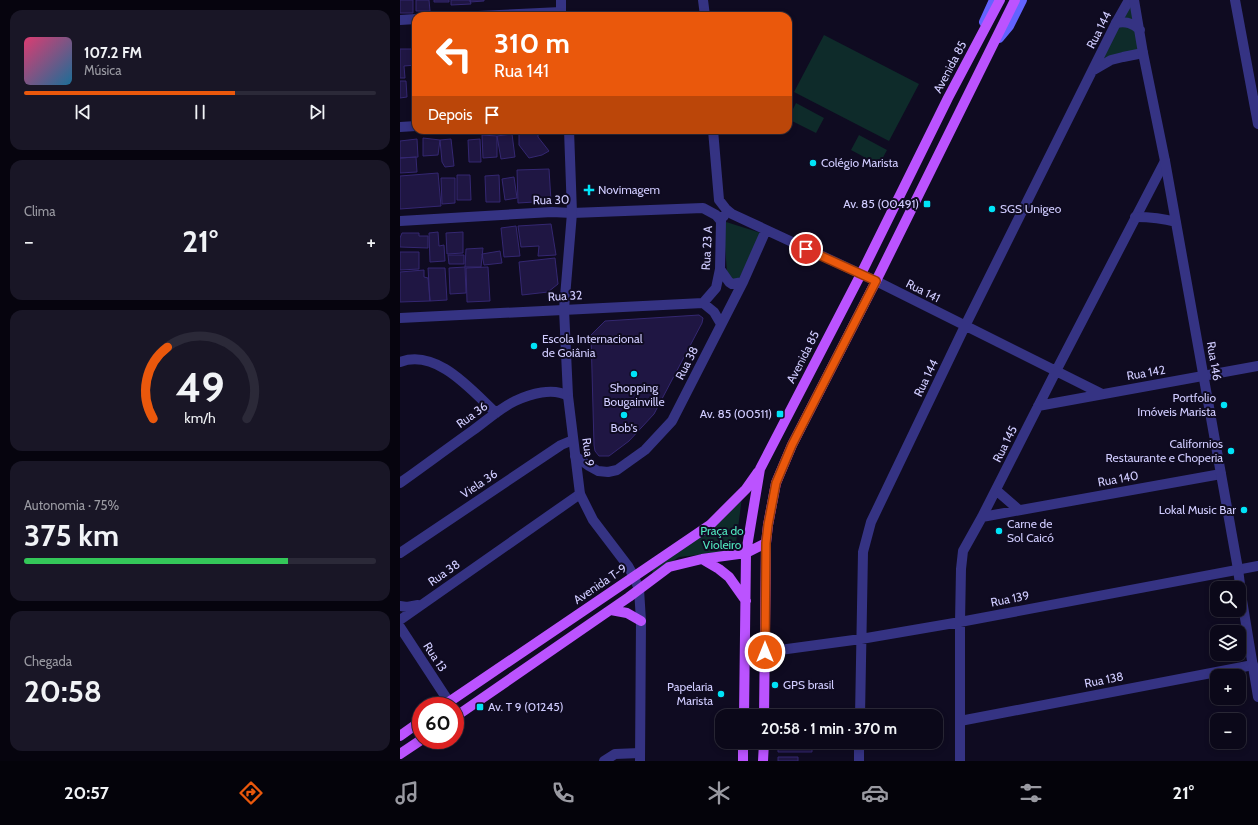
<!DOCTYPE html>
<html lang="pt">
<meta charset="utf-8">
<style>
body{margin:0;font-family:Cabin,sans-serif;background:#191626;color:#f1f3f6;height:100vh;display:flex;flex-direction:column;font-size:15px;white-space:nowrap}
*{box-sizing:border-box;margin:0}
p{font-size:13px;color:#9a9aa2}
.icon{flex:none;width:22px;height:22px;fill:none;stroke:currentColor;stroke-width:2;stroke-linecap:round;stroke-linejoin:round}
.map{position:relative;flex:1;overflow:hidden}
.panel{display:flex;flex-direction:column;gap:10px;padding:10px;background:#06040e;width:400px}
.panel>*{flex:none}
.top-card{position:absolute;left:12px;top:12px;width:380px;height:122px;border-radius:12px;box-shadow:0 2px 6px #0003,0 0 0 1px #2b2938;background:#ea580c;color:#fff;overflow:hidden}
.buttons{position:absolute;left:810px;top:581px;display:grid;gap:8px}
.buttons a{display:grid;place-items:center;width:36px;height:36px;border-radius:8px;background:#0b0819;box-shadow:0 2px 6px #0003,0 0 0 1px #2b2938;font-size:20px}
.speed{position:absolute;left:12px;top:697px;display:flex;gap:8px;font-size:20px;font-weight:700;text-align:center}
.speed>*{display:grid;place-content:center;width:52px;height:52px;border-radius:50%;background:#0b0819;box-shadow:0 2px 6px #0003,0 0 0 1px #2b2938;line-height:1}
.speed .limit{border:6px solid #d22;background:#fff;color:#111}
.pin{position:absolute;display:grid;place-items:center;width:34px;height:34px;color:#fff;margin:-17px;border:2px solid #fff;border-radius:50%;box-shadow:0 1px 4px #0007}
.me{position:absolute;width:44px;margin:-22px;rotate:0deg;stroke-linejoin:round;filter:drop-shadow(0 0 3px #0008)}
.turn{display:flex;align-items:center;gap:14px;height:84px;padding:0 16px;font-size:18px}
.turn .icon{width:52px;height:52px;stroke-width:2.5}
.turn b{display:block;font-size:28px;line-height:34px}
.then{display:flex;align-items:center;height:38px;padding:0 16px;background:#0003;gap:8px;font-size:15px}
.big{font-size:30px;font-weight:700;line-height:1.1}
.panel .card{flex:1;display:flex;flex-direction:column;justify-content:center;gap:6px;min-width:0;padding:0 14px;border-radius:12px;background:#191626}
.panel .dial{align-items:center;gap:0}
.dial svg{height:104px;overflow:visible;fill:none;stroke:#2b2938;stroke-width:7;stroke-linecap:round;text-anchor:middle}
.dial text{fill:#f1f3f6;stroke:none}
.song{display:flex;align-items:center;gap:12px}
.cover{width:48px;height:48px;border-radius:6px;background:linear-gradient(135deg,hsl(340 70% 55%),hsl(200 70% 35%))}
.played{height:4px;border-radius:2px;background:linear-gradient(90deg,#ea580c 60%,#2b2938 60%)}
.keys{display:flex;justify-content:space-around;direction:ltr}
.heat{display:flex;justify-content:space-between;align-items:center;font-size:22px;direction:ltr}
.charge{height:6px;border-radius:3px;background:linear-gradient(90deg,#34c759 75%,#2b2938 0)}
.trip{position:absolute;left:315px;top:709px;width:228px;height:40px;border-radius:12px;background:#0b0819;box-shadow:0 2px 6px #0003,0 0 0 1px #2b2938;font-weight:700;line-height:40px;text-align:center}
.menu{display:flex;height:64px;justify-content:space-around;align-items:center;background:#04030a;color:#9a9aa2}
.menu .icon{width:28px;height:28px}
.menu .active{color:#ea580c}
.menu b{font-size:18px;color:#f1f3f6}
main{display:flex;flex:1;min-height:0}
.map>svg:first-child{display:block}
</style>
<main>
<section class="panel">
<div class="card">
<div class="song"><i class="cover"></i><div><b>107.2 FM</b><p>Música</p></div></div>
<div class="played"></div>
<div class="keys"><svg class="icon" aria-label="previous" viewBox="0 0 24 24"><path d="M18 5L8 12l10 7zM5 5v14"/></svg><svg class="icon" aria-label="pause" viewBox="0 0 24 24"><path d="M8 5v14M16 5v14"/></svg><svg class="icon" aria-label="next" viewBox="0 0 24 24"><path d="M6 5l10 7-10 7zM19 5v14"/></svg></div>
</div>
<div class="card"><p>Clima</p>
<div class="heat"><a>−</a><b class="big">21°</b><a>+</a></div>
</div>
<div class="card dial"><svg viewBox="0 0 100 80">
<path d="M14 69A42 42 0 1 1 86 69"/>
<path d="M14 69A42 42 0 0 1 25 14" stroke="#ea580c"/>
<text x="50" y="56" font-size="32" font-weight="700">49</text>
<text x="50" y="72" font-size="11">km/h</text>
</svg></div>
<div class="card"><p>Autonomia · 75%</p><b class="big">375 km</b><div class="charge"></div></div>
<div class="card"><p>Chegada</p><b class="big">20:58</b></div>
</section>
<div class="map">
<svg width="858" height="761" viewBox="0 0 858 761">
<rect width="100%" height="100%" fill="#0f0b21"/>
<!-- green -->
<path fill="#0e2b2a" d="M729,0L743,53L692,71Z
M424,35L519,84L489,141L394,92Z
M396,103L424,118L416,133L388,119Z
M459,135L487,150L479,165L451,150Z
M323,221L361,233L338,281H332L327,272Z
M342,497L335,551L279,557L253,574L252,570Z"/>
<!-- building -->
<path fill="#1f1643" stroke="#342771" d="M0,0H13V13H0Z
M16,0H29L30,11H16Z
M34,0H49V2H34Z
M51,0H70L71,4L51,5Z
M70,0H84V1L70,2Z
M0,49H16V65L4,66L5,78H0Z
M0,81H6L7,97L0,98Z
M119,132H138V137L149,151L142,155L129,158L119,145Z
M112,134L115,157L101,159L97,136Z
M82,135L97,136V157L83,158Z
M23,138L40,140L38,155L23,156Z
M17,139L18,157L0,158V141Z
M51,139L54,166L45,167L42,162L40,140Z
M80,139L81,162H69L68,140Z
M16,157L17,172L0,173V158Z
M149,169L151,201L118,203L117,170Z
M38,173L41,206L0,209V176Z
M57,175H70L71,200H57Z
M99,175L100,202H86L85,176Z
M114,177L117,198L105,200L102,179Z
M41,178H55V203L42,204Z
M151,224L156,255L138,256L139,246L121,247L118,226Z
M116,226L120,256L104,257L101,228Z
M38,232L39,246L44,245L45,261L30,262L29,233Z
M63,232V253L47,254L46,233Z
M2,233H19V236H28V248L0,247V238Z
M83,248L81,267H65L66,249Z
M100,251L102,263L84,265L82,254Z
M0,252H19V269L0,270Z
M48,255H64V264H49Z
M155,258L158,284L148,292L122,295L119,262Z
M65,267L66,293L50,294L49,268Z
M88,267L90,301L67,302L66,268Z
M28,268H45L47,300L30,301Z
M24,270V277L28,278L30,301L0,302V272Z
M299,315L303,318L302,323L254,414L229,441L209,456H199L195,451L194,445L191,335L205,321Z
M378,742H412V752H378Z
M378,757H398V761H378Z"/>
<g fill="none" stroke-linecap="round" stroke-linejoin="round">
<!-- minor -->
<path stroke="#353383" stroke-width="10" d="M303,0L305,16
M835,0L858,124
M78,16L161,12
M0,20L16,19
M692,71L711,60L723,57L743,53
M0,127L16,126
M313,130L319,200L326,209L332,214L476,281L702,394
M0,221L152,212L172,213L303,208L316,215L321,221
M320,269L329,282L332,284L343,282
M303,303L316,288L320,269L321,221L322,217L324,216
M0,318L303,303L314,312L321,324
M0,362C37,348 72,391 96,413
M638,406L858,366
M175,456L189,466L198,471L208,472L217,470L245,450L272,421L343,282L366,230
M0,483C24,466 48,448 72,431C86,421 100,408 115,401C130,394 153,387 168,396
M596,490L619,510
M582,517L821,474
M0,553L161,445L173,440
M0,606L7,607L18,605
M0,620L180,494
M0,627L49,702
M365,652L461,639L560,622L858,566
M460,716L463,552L471,522L565,326L716,23L729,0
M560,721L853,665
M204,761L215,754L240,753
M459,761V742
M560,761V622L561,569L563,551L582,517L656,371L765,161"/>
<!-- tertiary -->
<path stroke="#353383" stroke-width="10" d="M161,0V16
M734,0L743,53L765,161L838,569L842,600L858,697
M716,23C726,21 733,23 740,30
M169,130L172,213L164,309L168,396L180,494L193,520L228,566L234,577L239,589L241,621L240,761
M735,217C750,217 762,218 776,222"/>
<!-- secondary -->
<path stroke="#6363ff" stroke-width="10" d="M584,22L594,0
M599,38L609,26L622,0"/>
<!-- primary -->
<path stroke="#bb53ff" stroke-width="10" d="M302,559L319,569L329,577L346,601
M211,610L227,613L241,621
M43,706L310,525L346,489L358,472
M344,716L346,553L360,469L461,274L548,98L600,0
M364,716L366,543L368,525L376,483L392,445L476,281L615,0
M55,717L229,597L269,567L302,559L346,553L366,543
M0,736L21,721
M0,754L21,740
M343,761V742
M363,761L364,742"/>
</g>
<g fill="none" stroke-linecap="round" stroke-linejoin="round">
<defs>
<path id="route" d="M365,652L366,543L368,525L376,483L392,445L476,281L406,249"/>
</defs>
<!-- route casing -->
<use href="#route" stroke="#983908" stroke-width="10"/>
<!-- route -->
<use href="#route" stroke="#ea580c" stroke-width="7"/>
</g>
<!-- markers -->
<g fill="#00e3f7" stroke="#0f0b21" stroke-width="1.5">
<circle cx="413" cy="163" r="4"/>
<path d="M187 184h4v4h4v4h-4v4h-4v-4h-4v-4h4z"/>
<rect x="523" y="200" width="8" height="8" rx="2"/>
<circle cx="592" cy="209" r="4"/>
<circle cx="134" cy="346" r="4"/>
<circle cx="234" cy="374" r="4"/>
<circle cx="824" cy="405" r="4"/>
<rect x="376" y="410" width="8" height="8" rx="2"/>
<circle cx="224" cy="415" r="4"/>
<circle cx="831" cy="451" r="4"/>
<circle cx="844" cy="510" r="4"/>
<circle cx="599" cy="531" r="4"/>
<circle cx="375" cy="685" r="4"/>
<circle cx="321" cy="694" r="4"/>
<rect x="76" y="703" width="8" height="8" rx="2"/>
</g>
<g text-anchor="middle" stroke-width="4" stroke-linejoin="round" paint-order="stroke">
<!-- street labels -->
<g font-size="12" fill="#d0ccff" stroke="#0f0b21">
<text transform="translate(699 30) rotate(-63)" y="4">Rua 144</text>
<text transform="translate(550 67) rotate(-62)" y="4">Avenida 85</text>
<text transform="translate(151 200) rotate(-1)" y="4">Rua 30</text>
<text transform="translate(307 248) rotate(-87)" y="4">Rua 23 A</text>
<text transform="translate(523 291) rotate(27)" y="4">Rua 141</text>
<text transform="translate(165 296) rotate(-3)" y="4">Rua 32</text>
<text transform="translate(403 357) rotate(-63)" y="4">Avenida 85</text>
<text transform="translate(814 361) rotate(80)" y="4">Rua 146</text>
<text transform="translate(287 363) rotate(-63)" y="4">Rua 38</text>
<text transform="translate(746 373) rotate(-10)" y="4">Rua 142</text>
<text transform="translate(526 378) rotate(-64)" y="4">Rua 144</text>
<text transform="translate(72 415) rotate(-36)" y="4">Rua 36</text>
<text transform="translate(605 444) rotate(-63)" y="4">Rua 145</text>
<text transform="translate(188 452) rotate(83)" y="4">Rua 9</text>
<text transform="translate(718 479) rotate(-10)" y="4">Rua 140</text>
<text transform="translate(79 484) rotate(-34)" y="4">Viela 36</text>
<text transform="translate(44 573) rotate(-35)" y="4">Rua 38</text>
<text transform="translate(200 584) rotate(-34)" y="4">Avenida T-9</text>
<text transform="translate(610 599) rotate(-11)" y="4">Rua 139</text>
<text transform="translate(35 657) rotate(57)" y="4">Rua 13</text>
<text transform="translate(704 680) rotate(-11)" y="4">Rua 138</text>
</g>
<!-- poi labels -->
<g font-size="12" fill="#d0ccff" stroke="#0f0b21" text-anchor="start">
<text x="421" y="167">Colégio Marista</text>
<text x="198" y="194">Novimagem</text>
<text x="519" y="208" text-anchor="end">Av. 85 (00491)</text>
<text x="600" y="213">SGS Unigeo</text>
<text x="142" y="343">Escola Internacional<tspan x="142" dy="14">de Goiânia</tspan></text>
<text x="234" y="392" text-anchor="middle">Shopping<tspan x="234" dy="14">Bougainville</tspan></text>
<text x="816" y="402" text-anchor="end">Portfolio<tspan x="816" dy="14">Imóveis Marista</tspan></text>
<text x="372" y="418" text-anchor="end">Av. 85 (00511)</text>
<text x="224" y="432" text-anchor="middle">Bob's</text>
<text x="823" y="448" text-anchor="end">Californios<tspan x="823" dy="14">Restaurante e Choperia</tspan></text>
<text x="836" y="514" text-anchor="end">Lokal Music Bar</text>
<text x="607" y="528">Carne de<tspan x="607" dy="14">Sol Caicó</tspan></text>
<text x="383" y="689">GPS brasil</text>
<text x="313" y="691" text-anchor="end">Papelaria<tspan x="313" dy="14">Marista</tspan></text>
<text x="88" y="711">Av. T 9 (01245)</text>
</g>
<!-- park labels -->
<g font-size="12" fill="#50e6be" stroke="#0f0b21">
<text x="322" y="535">Praça do<tspan x="322" dy="14">Violeiro</tspan></text>
</g>
</g>
</svg>
<div class="buttons">
<a><svg class="icon" aria-label="search" viewBox="0 0 24 24"><circle cx="10" cy="10" r="6"/><path d="M15 15l6 6"/></svg></a>
<a><svg class="icon" aria-label="layers" viewBox="0 0 24 24"><path d="M12 4l9 5-9 5-9-5zM3 14l9 5 9-5"/></svg></a>
<a>+</a>
<a>−</a>
</div>
<div class="speed"><div class="limit">60</div></div>
<div class="pin" style="left:406px;top:249px;background:#d93025"><svg class="icon" aria-label="arrive" viewBox="0 0 24 24"><path d="M6 21V4h12l-3 4 3 4H6"/></svg></div>
<svg class="me" style="left:365px;top:652px" viewBox="-20 -20 40 40"><circle r="17" fill="#ea580c" stroke="#fff" stroke-width="3"/><path d="M0-11L8 9 0 5-8 9z" fill="#fff"/></svg>
<div class="trip">20:58 · 1 min · 370 m</div>
<div class="top-card">
<div class="turn"><svg class="icon" aria-label="left" viewBox="0 0 24 24"><path d="M17 20v-9H6M10 6l-5 5 5 5"/></svg><div><b>310 m</b>Rua 141</div></div>
<div class="then">Depois<svg class="icon" aria-label="arrive" viewBox="0 0 24 24"><path d="M6 21V4h12l-3 4 3 4H6"/></svg></div>
</div>
</div>
</main>
<nav class="menu">
<b>20:57</b>
<svg class="icon active" aria-label="directions" viewBox="0 0 24 24"><path d="M12 3l9 9-9 9-9-9zM9 14v-3h6M13 9l2 2-2 2"/></svg>
<svg class="icon" aria-label="music" viewBox="0 0 24 24"><path d="M9 18V5l10-2v13"/><circle cx="6" cy="18" r="3"/><circle cx="16" cy="16" r="3"/></svg>
<svg class="icon" aria-label="phone" viewBox="0 0 24 24"><path d="M5 4h4l2 5-3 2q2 4 5 5l2-3 5 2v4C11 20 4 13 5 4z"/></svg>
<svg class="icon" aria-label="climate" viewBox="0 0 24 24"><path d="M12 3v18M4 7l16 10M4 17L20 7"/></svg>
<svg class="icon" aria-label="car" viewBox="0 0 24 24"><path d="M5 17H2v-5l4-1 3-4h7l3 4 3 1v5h-3M9 17h6M6 11h13"/><circle cx="7" cy="17" r="2"/><circle cx="17" cy="17" r="2"/></svg>
<svg class="icon" aria-label="filters" viewBox="0 0 24 24"><path d="M4 7h16M4 17h16"/><circle cx="9" cy="7" r="2"/><circle cx="15" cy="17" r="2"/></svg>
<b>21°</b>
</nav>
